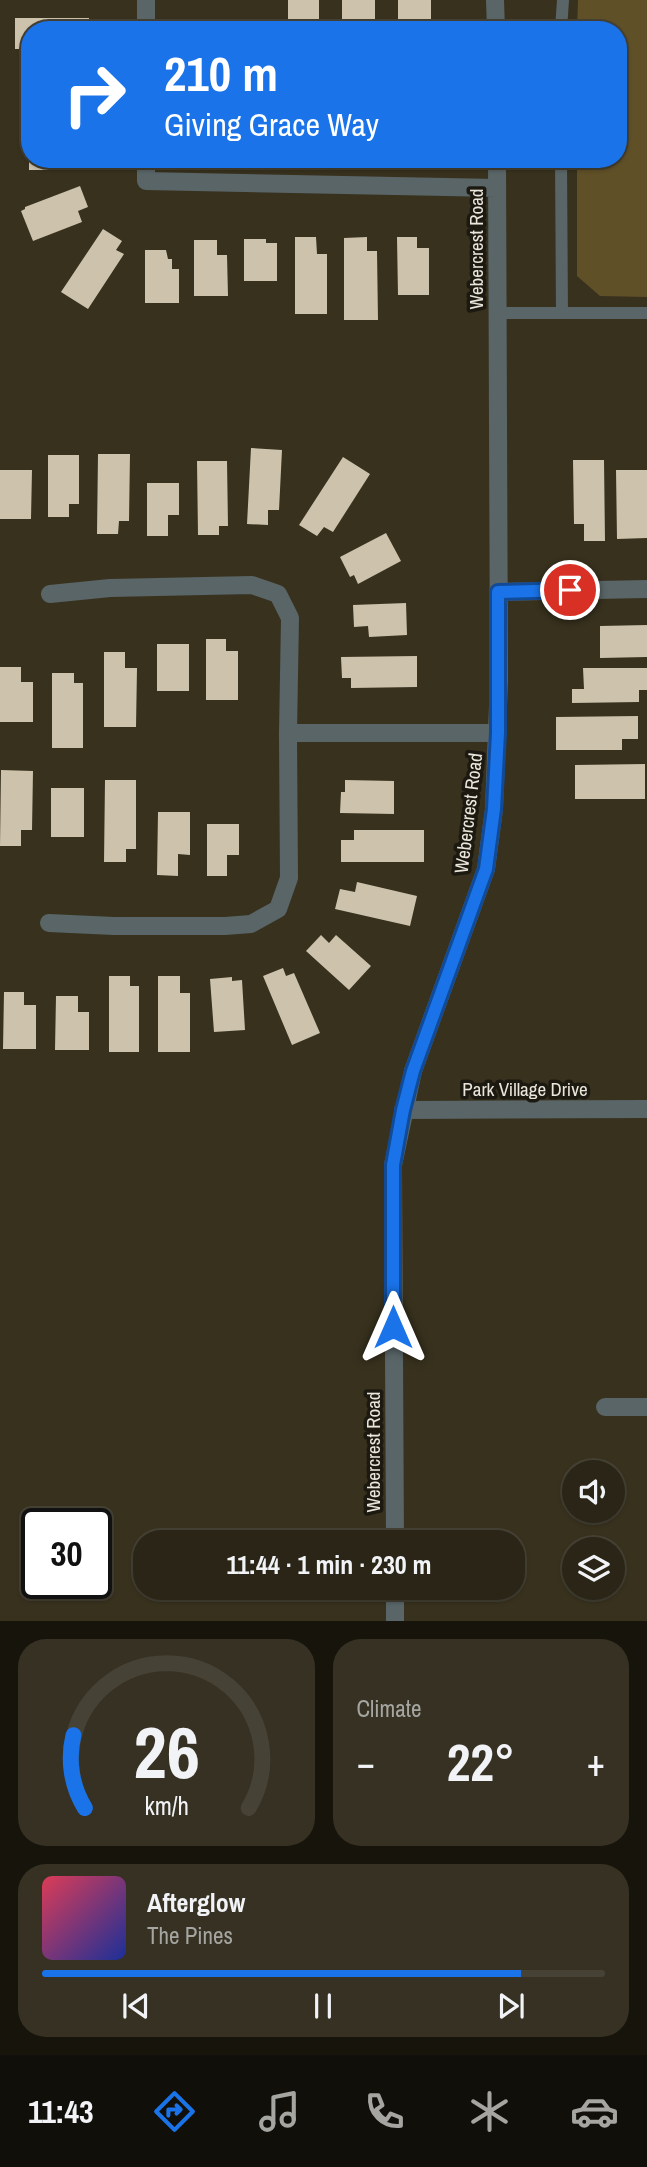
<!DOCTYPE html>
<meta charset="utf-8">
<style>
body{margin:0;font-family:"Archivo Narrow",sans-serif;background:#363123;color:#f1f3f6;height:100vh;display:flex;flex-direction:column;font-size:26px;white-space:nowrap}
*{box-sizing:border-box;margin:0}
p{font-size:23px;color:#a5a5a1}
.icon{flex:none;width:38px;height:38px;fill:none;stroke:currentColor;stroke-width:2;stroke-linecap:round;stroke-linejoin:round}
.map{position:relative;height:1621px;overflow:hidden}
.sheet{display:flex;flex-direction:column;gap:18px;padding:18px;background:#17140c;flex:1}
.sheet>*{flex:none}
.hud{position:absolute;left:21px;top:21px;width:606px;height:147px;border-radius:28px;box-shadow:0 2px 5px #0004,0 0 0 2px #464235;background:#1a73e8;color:#fff;overflow:hidden}
.fabs{position:absolute;left:562px;top:1460px;display:grid;gap:14px}
.fabs a{display:grid;place-items:center;width:63px;height:63px;border-radius:50%;background:#2a2516;box-shadow:0 2px 5px #0004,0 0 0 2px #464235;font-size:35px}
.speed{position:absolute;left:21px;top:1508px;display:flex;gap:14px;font-size:35px;font-weight:700;text-align:center}
.speed>*{display:grid;place-content:center;width:91px;height:91px;border-radius:50%;background:#2a2516;box-shadow:0 2px 5px #0004,0 0 0 2px #464235;line-height:1}
.speed .limit{border:4px solid #111;border-radius:10px;background:#fff;color:#111}
.pin{position:absolute;display:grid;place-items:center;width:60px;height:60px;color:#fff;margin:-30px;border:4px solid #fff;border-radius:50%;box-shadow:0 2px 7px #0007}
.me{position:absolute;width:77px;margin:-38px;rotate:0deg;stroke-linejoin:round;filter:drop-shadow(0 0 5px #0008)}
.turn{display:flex;align-items:center;gap:24px;height:147px;padding:0 28px;font-size:32px}
.turn .icon{width:91px;height:91px;stroke-width:2.5}
.turn b{display:block;font-size:49px;line-height:60px}
.big{font-size:52px;font-weight:800;line-height:1.1}
.sheet .widget{flex:1;display:flex;flex-direction:column;justify-content:center;gap:10px;min-width:0;padding:0 24px;border-radius:28px;background:#363123}
.sheet .dial{align-items:center;gap:0}
.dial svg{height:182px;overflow:visible;fill:none;stroke:#464235;stroke-width:7;stroke-linecap:round;text-anchor:middle}
.dial text{fill:#f1f3f6;stroke:none}
.song{display:flex;align-items:center;gap:21px}
.cover{width:84px;height:84px;border-radius:10px;background:linear-gradient(135deg,hsl(350 70% 55%),hsl(230 70% 35%))}
.played{height:7px;border-radius:4px;background:linear-gradient(90deg,#1a73e8 85%,#464235 85%)}
.keys{display:flex;justify-content:space-around;direction:ltr}
.heat{display:flex;justify-content:space-between;align-items:center;font-size:38px;direction:ltr}
.sheet .tiles{flex:1;display:grid;gap:18px;grid-template-columns:1fr 1fr}
.widget:last-child{grid-column:span 2}
.trip{position:absolute;left:133px;top:1530px;width:392px;height:70px;border-radius:28px;background:#2a2516;box-shadow:0 2px 5px #0004,0 0 0 2px #464235;font-weight:800;line-height:70px;text-align:center}
.tab-bar{display:flex;height:112px;justify-content:space-around;align-items:center;background:#110f09;color:#a5a5a1}
.tab-bar .icon{width:49px;height:49px}
.tab-bar .selected{color:#1a73e8}
.tab-bar b{font-size:32px;color:#f1f3f6}
.map>svg:first-child{display:block}
</style>
<div class="map">
<svg width="647" height="1621" viewBox="0 0 647 1621">
<rect width="100%" height="100%" fill="#38311e"/>
<!-- green -->
<path fill="#605027" d="M578,0H647V297L600,296L577,276V159H618V30H577Z"/>
<!-- building -->
<path fill="#cdc3ac" d="M288,0H319V20H288Z
M342,0H375V22H342Z
M398,0H431V26H398Z
M15,18H89V30H30V49H15Z
M29,159H77V170H29Z
M80,186L88,207L78,211L82,222L33,241L21,211L25,209V207Z
M103,229L122,241L116,250L124,254L88,309L61,292Z
M295,237H316L317,254H327V314H295Z
M367,237V251H377L378,320H344V238Z
M397,237H417V248H429V295H398Z
M244,239H266V243H277V281H244Z
M194,240H217V255H227L228,296H194Z
M145,250H166L168,259H172V269H179V303H145Z
M251,448L282,450L279,510H268V525L247,524Z
M98,454H130L129,521H119L118,534H97Z
M48,455H79V504H69V517H48Z
M343,457L370,474L333,532L324,527L317,536L299,525Z
M573,460H604L605,541H584V524H574Z
M197,461H227L228,526H219V535H198Z
M0,470H32L31,519H0Z
M616,470H647V538L617,539Z
M147,483H179V515H168V536H147Z
M386,533L401,561L358,584L354,575L350,577L340,557Z
M406,603L407,635L369,637L368,626L354,627L353,605Z
M647,625V657L600,658V626Z
M206,639H226V651H238V700H206Z
M157,644H189V691H157Z
M104,652H125V668H137L136,727H104Z
M417,656V687L351,688V678H342L341,657Z
M0,667H21V682H33V722H0Z
M583,668H647V690H639V702L572,703V689H584Z
M52,673H74V683H83V748H52Z
M638,716V739H622V750H556V717Z
M645,764V799H575V765Z
M1,770L33,771L32,830H21V846H0Z
M105,780H136V849H126V862H104Z
M345,780L394,781V814L340,813L341,792H345Z
M51,788H84V837H51Z
M158,812H190V855L178,854V876L157,875Z
M207,824H239V855H227V876H207Z
M354,830H424V862H341V840H354Z
M357,882L417,896L410,926L335,909L340,889L355,892Z
M321,935L329,943L336,935L371,966L349,990L306,951Z
M283,968L286,976L294,973L320,1033L292,1045L263,976Z
M109,976H130V986H139V1052H109Z
M158,976H180V993H190V1052H158Z
M232,977V981L242,980L245,1030L214,1032L210,979Z
M4,992H24V1005H36V1049H3Z
M56,996H78V1012H89V1050H55Z"/>
<g fill="none" stroke-linecap="round" stroke-linejoin="round">
<!-- service -->
<path stroke="#596567" stroke-width="12" d="M561,30L563,0
M561,159L562,313H647
M496,313H562"/>
<!-- minor -->
<path stroke="#596567" stroke-width="18" d="M146,0V30
M495,0L496,30
M146,159V181L497,188
M498,592L647,589
M288,733H498
M49,923L114,926H225L251,924L278,909L289,878L288,733L290,618L278,594L252,585L110,588L50,594
M403,1110L647,1109
M605,1407H647
M395,1542L393,1165L413,1071L486,869L494,809L499,680L497,159
M395,1587V1621"/>
</g>
<g fill="none" stroke-linecap="round" stroke-linejoin="round">
<defs>
<path id="route" d="M393,1327V1165L403,1110L413,1071L486,869L494,809L498,733V592L570,590"/>
</defs>
<!-- route casing -->
<use href="#route" stroke="#114b97" stroke-width="18"/>
<!-- route -->
<use href="#route" stroke="#1a73e8" stroke-width="12"/>
</g>
<g text-anchor="middle" stroke-width="7" stroke-linejoin="round" paint-order="stroke">
<!-- street labels -->
<g font-size="19" fill="#ebe6db" stroke="#1c1911">
<text transform="translate(476 249) rotate(-90)" y="7">Webercrest Road</text>
<text transform="translate(468 813) rotate(-83)" y="7">Webercrest Road</text>
<text x="525" y="1096">Park Village Drive</text>
<text transform="translate(373 1452) rotate(-90)" y="7">Webercrest Road</text>
</g>
</g>
</svg>
<div class="fabs">
<a><svg class="icon" aria-label="sound" viewBox="0 0 24 24"><path d="M4 9h4l5-4v14l-5-4H4zM17 9q2 3 0 6"/></svg></a>
<a><svg class="icon" aria-label="layers" viewBox="0 0 24 24"><path d="M12 4l9 5-9 5-9-5zM3 14l9 5 9-5"/></svg></a>
</div>
<div class="speed"><div class="limit">30</div></div>
<div class="pin" style="left:570px;top:590px;background:#d93025"><svg class="icon" aria-label="arrive" viewBox="0 0 24 24"><path d="M6 21V4h12l-3 4 3 4H6"/></svg></div>
<svg class="me" style="left:393px;top:1327px" viewBox="-20 -20 40 40"><path d="M0-17L14 15 0 8-14 15z" fill="#1a73e8" stroke="#fff" stroke-width="4"/></svg>
<div class="trip">11:44 · 1 min · 230 m</div>
<div class="hud">
<div class="turn"><svg class="icon" aria-label="right" viewBox="0 0 24 24"><path d="M7 20v-9h11M14 6l5 5-5 5"/></svg><div><b>210 m</b>Giving Grace Way</div></div>
</div>
</div>
<section class="sheet">
<div class="tiles">
<div class="widget dial"><svg viewBox="0 0 100 80">
<path d="M14 69A42 42 0 1 1 86 69"/>
<path d="M14 69A42 42 0 0 1 9 37" stroke="#1a73e8"/>
<text x="50" y="56" font-size="32" font-weight="700">26</text>
<text x="50" y="72" font-size="11">km/h</text>
</svg></div>
<div class="widget"><p>Climate</p>
<div class="heat"><a>−</a><b class="big">22°</b><a>+</a></div>
</div>
<div class="widget">
<div class="song"><i class="cover"></i><div><b>Afterglow</b><p>The Pines</p></div></div>
<div class="played"></div>
<div class="keys"><svg class="icon" aria-label="previous" viewBox="0 0 24 24"><path d="M18 5L8 12l10 7zM5 5v14"/></svg><svg class="icon" aria-label="pause" viewBox="0 0 24 24"><path d="M8 5v14M16 5v14"/></svg><svg class="icon" aria-label="next" viewBox="0 0 24 24"><path d="M6 5l10 7-10 7zM19 5v14"/></svg></div>
</div>
</div>
</section>
<nav class="tab-bar">
<b>11:43</b>
<svg class="icon selected" aria-label="directions" viewBox="0 0 24 24"><path d="M12 3l9 9-9 9-9-9zM9 14v-3h6M13 9l2 2-2 2"/></svg>
<svg class="icon" aria-label="music" viewBox="0 0 24 24"><path d="M9 18V5l10-2v13"/><circle cx="6" cy="18" r="3"/><circle cx="16" cy="16" r="3"/></svg>
<svg class="icon" aria-label="phone" viewBox="0 0 24 24"><path d="M5 4h4l2 5-3 2q2 4 5 5l2-3 5 2v4C11 20 4 13 5 4z"/></svg>
<svg class="icon" aria-label="climate" viewBox="0 0 24 24"><path d="M12 3v18M4 7l16 10M4 17L20 7"/></svg>
<svg class="icon" aria-label="car" viewBox="0 0 24 24"><path d="M5 17H2v-5l4-1 3-4h7l3 4 3 1v5h-3M9 17h6M6 11h13"/><circle cx="7" cy="17" r="2"/><circle cx="17" cy="17" r="2"/></svg>
</nav>
